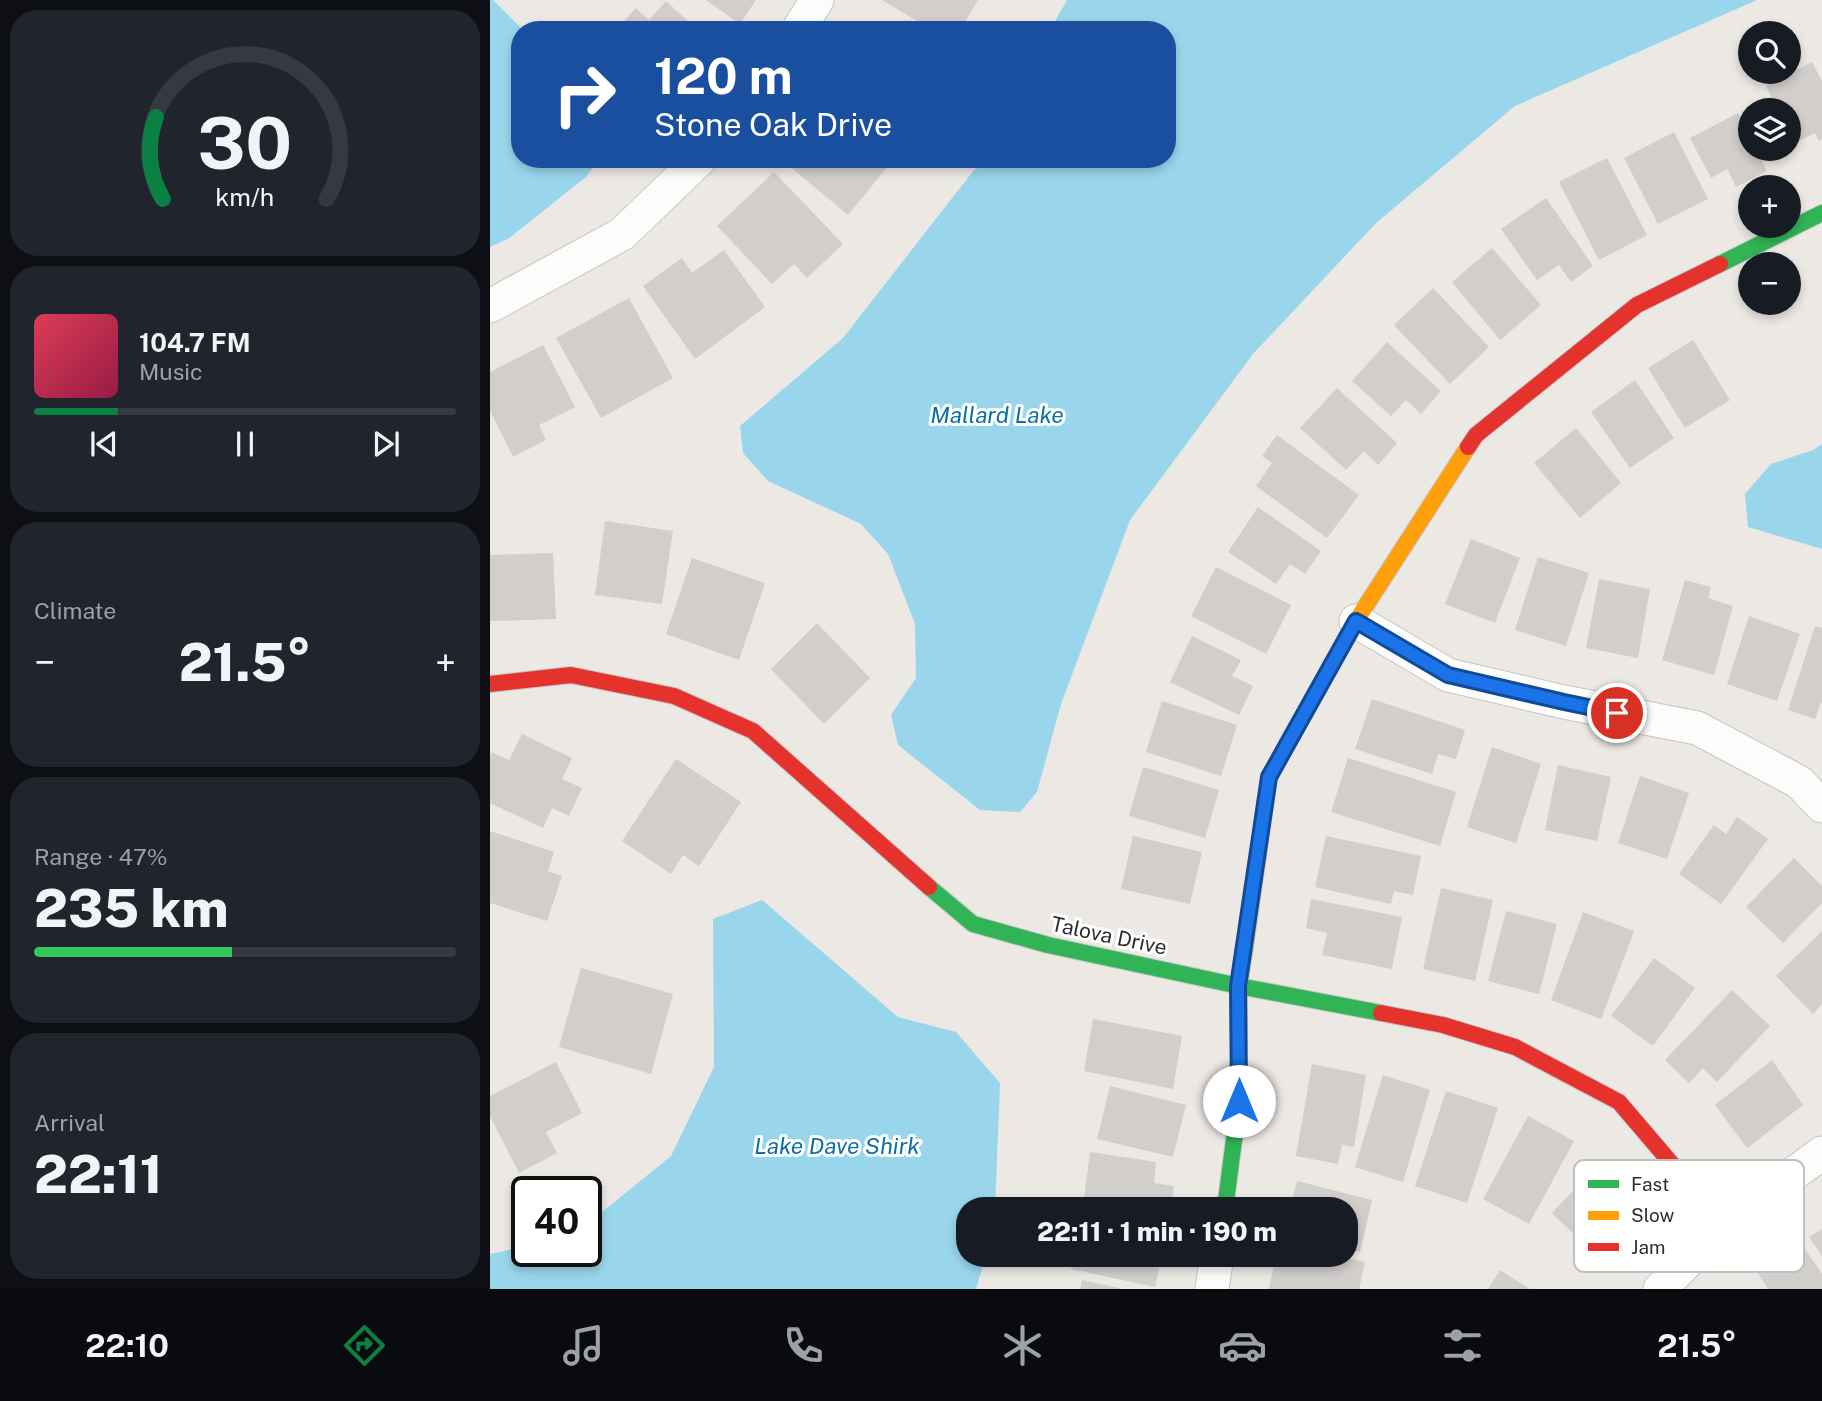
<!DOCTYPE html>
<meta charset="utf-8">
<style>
body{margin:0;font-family:"Public Sans",sans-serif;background:#20242c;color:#f1f3f6;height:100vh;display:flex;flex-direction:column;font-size:26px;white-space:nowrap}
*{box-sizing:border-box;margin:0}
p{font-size:23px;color:#9ea1a6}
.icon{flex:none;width:38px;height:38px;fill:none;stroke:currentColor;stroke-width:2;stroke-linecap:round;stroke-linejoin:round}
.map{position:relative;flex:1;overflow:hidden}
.sheet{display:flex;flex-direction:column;gap:10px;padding:10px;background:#0d0f14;width:490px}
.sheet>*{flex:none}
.banner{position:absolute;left:21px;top:21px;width:665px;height:147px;border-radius:28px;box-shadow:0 4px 10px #0003;background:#1a4fa0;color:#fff;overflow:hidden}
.buttons{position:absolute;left:1248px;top:21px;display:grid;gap:14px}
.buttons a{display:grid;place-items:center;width:63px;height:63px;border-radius:50%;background:#171b24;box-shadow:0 4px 10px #0003;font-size:35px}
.speed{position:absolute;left:21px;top:1176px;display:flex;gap:14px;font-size:35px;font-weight:700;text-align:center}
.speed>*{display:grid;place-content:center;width:91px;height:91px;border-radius:50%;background:#171b24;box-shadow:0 4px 10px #0003;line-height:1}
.speed .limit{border:4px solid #111;border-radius:10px;background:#fff;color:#111}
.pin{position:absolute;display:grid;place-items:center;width:60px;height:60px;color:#fff;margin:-30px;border:4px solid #fff;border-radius:50%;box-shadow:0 2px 7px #0007}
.me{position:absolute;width:77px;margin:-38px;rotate:0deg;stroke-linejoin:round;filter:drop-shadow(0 0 5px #0008)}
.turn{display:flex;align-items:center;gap:24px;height:147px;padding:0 28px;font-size:32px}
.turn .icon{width:91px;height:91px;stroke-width:2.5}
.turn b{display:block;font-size:49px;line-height:60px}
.big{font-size:52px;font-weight:800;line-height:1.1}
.sheet .tile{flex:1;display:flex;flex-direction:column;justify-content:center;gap:10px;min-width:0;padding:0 24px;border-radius:28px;background:#20242c}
.sheet .dial{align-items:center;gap:0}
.dial svg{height:182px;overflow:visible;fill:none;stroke:#363941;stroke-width:7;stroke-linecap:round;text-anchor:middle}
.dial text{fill:#f1f3f6;stroke:none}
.song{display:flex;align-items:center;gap:21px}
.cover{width:84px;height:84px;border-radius:10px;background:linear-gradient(135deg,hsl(350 70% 55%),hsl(340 70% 35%))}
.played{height:7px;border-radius:4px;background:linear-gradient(90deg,#0b8043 20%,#363941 20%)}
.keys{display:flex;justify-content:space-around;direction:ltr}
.heat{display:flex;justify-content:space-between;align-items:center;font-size:38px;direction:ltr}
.charge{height:10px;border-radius:5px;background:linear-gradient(90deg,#34c759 47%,#363941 0)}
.trip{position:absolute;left:466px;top:1197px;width:402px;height:70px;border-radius:28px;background:#171b24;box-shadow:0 4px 10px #0003;font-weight:800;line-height:70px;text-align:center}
.tabs{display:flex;height:112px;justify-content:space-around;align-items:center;background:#090b0e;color:#9ea1a6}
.tabs .icon{width:49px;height:49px}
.tabs .active{color:#0b8043}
.tabs b{font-size:32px;color:#f1f3f6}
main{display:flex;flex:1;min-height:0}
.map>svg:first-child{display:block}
</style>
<main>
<section class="sheet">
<div class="tile dial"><svg viewBox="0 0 100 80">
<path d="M14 69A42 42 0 1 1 86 69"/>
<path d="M14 69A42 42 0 0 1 11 33" stroke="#0b8043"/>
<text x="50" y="56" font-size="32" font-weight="700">30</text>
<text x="50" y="72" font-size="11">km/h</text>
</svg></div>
<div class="tile">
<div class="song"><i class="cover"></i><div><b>104.7 FM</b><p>Music</p></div></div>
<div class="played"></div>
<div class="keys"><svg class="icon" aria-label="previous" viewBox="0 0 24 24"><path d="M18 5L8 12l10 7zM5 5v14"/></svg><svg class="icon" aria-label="pause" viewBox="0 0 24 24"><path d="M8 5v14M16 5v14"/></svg><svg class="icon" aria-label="next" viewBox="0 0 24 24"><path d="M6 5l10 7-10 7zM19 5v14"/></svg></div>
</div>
<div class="tile"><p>Climate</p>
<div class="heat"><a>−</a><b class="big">21.5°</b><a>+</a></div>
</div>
<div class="tile"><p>Range · 47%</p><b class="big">235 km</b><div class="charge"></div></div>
<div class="tile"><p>Arrival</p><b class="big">22:11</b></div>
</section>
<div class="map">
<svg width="1332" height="1289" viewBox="0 0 1332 1289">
<rect width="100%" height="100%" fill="#ece8e4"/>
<!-- water -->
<path fill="#99d6ec" d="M0,0H3L33,30H30V159H109L96,177L18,239L0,247Z
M577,0H1267L1025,106L886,223L763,354L640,520L571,704L547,792L530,812L490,810L408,745L401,715L426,678L425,624L398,554L371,524L278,481L253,453L250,426L353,338L484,170L503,159H677V30H560Z
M1332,444V549L1258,527L1255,494L1281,464L1323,450Z
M272,900L408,1017L466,1032L510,1083L505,1209H478V1255H496L486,1289H0V1254L37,1246V1251H96V1225L181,1156L224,1067L223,919Z"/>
<!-- building -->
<path fill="#d1cecb" d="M216,0H266L250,24Z
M392,0H488L470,30H442Z
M176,1L208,30H126L146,8L159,20Z
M1322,62L1332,81V139L1329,141L1325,133L1305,143L1298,131V110H1288L1276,86Z
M1248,113L1260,137V149H1266L1277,171L1246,187L1237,169L1221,178L1200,138Z
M1184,132L1218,199L1168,224L1134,158Z
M1117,158L1157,235L1109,260L1069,182Z
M291,159H404L358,215Z
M284,172L353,244L317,278L304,264L282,284L227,226Z
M1056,198L1103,266L1081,282L1069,265L1047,280L1011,229Z
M1002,248L1051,305L1010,340L962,282Z
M234,250L275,307L205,359L153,286L192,258L202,273Z
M943,288L999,347L960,384L904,325Z
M139,298L183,378L111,418L66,338Z
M1203,340L1240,400L1195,428L1158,368Z
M897,342L951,391L931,414L916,400L901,416L862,381Z
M53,345L85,407L49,425L56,440L23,457L0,411V372Z
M1145,380L1184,438L1140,468L1101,412Z
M847,388L907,443L888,465L874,451L856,470L810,428Z
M1086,428L1131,483L1090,518L1044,463Z
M787,435L869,495L837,538L766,486L782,463L772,456Z
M768,507L831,551L815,574L800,564L786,584L738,552Z
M115,521L183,531L172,604L105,595Z
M981,539L1030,558L1005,623L955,604Z
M63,553L66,619L0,621V555Z
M1048,557L1099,573L1076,646L1025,630Z
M202,558L275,583L249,660L176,634Z
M726,567L801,605L776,654L701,616Z
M1109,579L1160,589L1148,658L1096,648Z
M1195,580L1221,587L1218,598L1243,606L1224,675L1172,660Z
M1259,616L1310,634L1287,701L1237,684Z
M327,623L380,678L334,724L281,669Z
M1325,626L1332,628V703L1331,702L1325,719L1298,710Z
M702,636L751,660L742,676L763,686L749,715L680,682Z
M882,699L975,730L966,759L948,754L942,774L865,749Z
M672,701L747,725L731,776L656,752Z
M32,734L82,758L72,779L92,788L79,816L62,808L53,828L0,803V756L2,752L19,760Z
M1002,747L1051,764L1026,843L977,827Z
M858,758L966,792L950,846L841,812Z
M186,759L251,802L209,866L193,855L181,874L132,841Z
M1068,765L1121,777L1107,841L1055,830Z
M653,767L729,790L715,838L639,816Z
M1150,776L1199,793L1177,859L1128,843Z
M1247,817L1278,839L1231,904L1189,874L1224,825L1236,834Z
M0,831L64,852L58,871L72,876L57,921L0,903Z
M643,836L712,852L700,904L631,889Z
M836,836L931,856L923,895L904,891L901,904L825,887Z
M1304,858L1332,886V903L1293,943L1256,907Z
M951,888L1003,900L985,981L933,969Z
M821,899L912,917L902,969L832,955L837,933L816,928Z
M1016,911L1067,924L1049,994L998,981Z
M1093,912L1144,931L1111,1019L1061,1000Z
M1332,931V1004L1323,1014L1286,976Z
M1164,958L1205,988L1163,1046L1121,1016Z
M91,968L183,994L161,1074L69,1047Z
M1242,990L1280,1026L1227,1082L1213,1068L1199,1083L1175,1060Z
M603,1019L692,1036L683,1089L594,1071Z
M1282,1060L1313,1105L1257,1148L1225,1105Z
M66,1062L92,1113L56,1132L67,1153L29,1173L0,1116V1096Z
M822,1064L876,1075L864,1147L852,1145L848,1164L806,1156Z
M893,1075L940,1090L913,1182L865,1167Z
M620,1086L696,1105L683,1157L607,1139Z
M956,1091L1008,1108L977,1203L925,1186Z
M1038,1116L1084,1141L1039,1224L993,1199Z
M600,1152L666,1162L664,1183L684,1186L681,1209H611L593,1207Z
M1111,1162L1131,1181L1117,1196L1136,1214L1100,1250L1062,1213Z
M807,1181L882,1200L870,1252L856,1248V1209H800Z
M1332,1229V1256L1319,1237Z
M1311,1243L1332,1274V1289H1278L1268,1273Z
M584,1255H672L665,1287L581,1269Z
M786,1255H842L875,1262L869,1289H779Z
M1010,1270L1040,1289H998Z
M592,1280L629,1288V1289H590Z"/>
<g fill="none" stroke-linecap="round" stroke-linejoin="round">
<defs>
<path id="street" d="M308,30L327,0
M0,306L132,234L210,159
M866,621L958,675L1074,702L1207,728L1309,782L1332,806
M722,1289L727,1255
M1170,1289L1234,1225L1332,1153"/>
<path id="fast" d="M1230,264L1332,213
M439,887L483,924L558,945L749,986L891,1013
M735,1209L749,1101V986L755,947"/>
<path id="slow" d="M755,947L779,777L866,621L978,447"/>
<path id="jam" d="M978,447L986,435L1147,305L1230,264
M0,684L81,675L184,696L263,731L439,887
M891,1013L953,1025L1025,1047L1129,1102L1234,1225"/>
</defs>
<!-- street casing -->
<use href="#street" stroke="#c5c4c5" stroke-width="35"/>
<!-- fast casing -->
<use href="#fast" stroke="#c5c4c5" stroke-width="18"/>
<!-- slow casing -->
<use href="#slow" stroke="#c5c4c5" stroke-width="18"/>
<!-- jam casing -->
<use href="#jam" stroke="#c5c4c5" stroke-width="18"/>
<!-- street -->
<use href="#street" stroke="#fcfcfb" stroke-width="33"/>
<!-- fast -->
<use href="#fast" stroke="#30b455" stroke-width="16"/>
<!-- slow -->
<use href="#slow" stroke="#ff9f0a" stroke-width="16"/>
<!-- jam -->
<use href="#jam" stroke="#e5322d" stroke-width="16"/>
</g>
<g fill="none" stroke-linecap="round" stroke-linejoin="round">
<defs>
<path id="route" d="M749,1101L748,986L779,777L866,621L958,675L1074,702L1127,713"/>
</defs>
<!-- route casing -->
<use href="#route" stroke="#114b97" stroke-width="18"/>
<!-- route -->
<use href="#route" stroke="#1a73e8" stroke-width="12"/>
</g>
<g text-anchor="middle" stroke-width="6" stroke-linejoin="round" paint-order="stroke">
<!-- street labels -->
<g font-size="21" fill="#2e2e2e" stroke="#fff">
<text transform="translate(619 936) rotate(12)" y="7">Talova Drive</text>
</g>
<!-- water labels -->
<g font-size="23" font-style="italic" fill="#0d6fa3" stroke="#fff">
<text x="507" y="423">Mallard Lake</text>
<text x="347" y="1154">Lake Dave Shirk</text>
</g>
</g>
<!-- legend -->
<rect x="1084" y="1160" width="230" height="112" rx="10" fill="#fff" stroke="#c0c0c0" stroke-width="2"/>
<rect x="1098" y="1180" width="31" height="8" fill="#30b455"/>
<rect x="1098" y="1211" width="31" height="9" fill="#ff9f0a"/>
<rect x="1098" y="1243" width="31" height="8" fill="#e5322d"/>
<g font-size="19" fill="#2e2e2e">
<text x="1141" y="1191">Fast</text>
<text x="1141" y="1222">Slow</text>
<text x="1141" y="1254">Jam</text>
</g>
</svg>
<div class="buttons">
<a><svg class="icon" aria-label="search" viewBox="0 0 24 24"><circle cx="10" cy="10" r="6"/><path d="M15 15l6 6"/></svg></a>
<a><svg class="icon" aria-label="layers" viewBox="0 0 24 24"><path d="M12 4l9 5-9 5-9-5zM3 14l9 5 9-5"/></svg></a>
<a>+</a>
<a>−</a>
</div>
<div class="speed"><div class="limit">40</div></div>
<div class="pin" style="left:1127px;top:713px;background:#d93025"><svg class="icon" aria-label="arrive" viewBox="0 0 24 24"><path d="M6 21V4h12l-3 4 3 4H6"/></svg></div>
<svg class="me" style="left:749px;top:1101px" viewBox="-20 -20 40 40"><circle r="19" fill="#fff"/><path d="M0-13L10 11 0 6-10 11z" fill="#1a73e8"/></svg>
<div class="trip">22:11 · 1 min · 190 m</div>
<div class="banner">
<div class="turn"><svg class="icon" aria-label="right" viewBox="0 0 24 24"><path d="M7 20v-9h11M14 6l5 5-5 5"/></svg><div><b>120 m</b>Stone Oak Drive</div></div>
</div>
</div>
</main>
<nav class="tabs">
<b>22:10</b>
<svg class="icon active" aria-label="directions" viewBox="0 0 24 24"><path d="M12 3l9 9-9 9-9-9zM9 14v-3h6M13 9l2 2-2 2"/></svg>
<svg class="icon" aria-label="music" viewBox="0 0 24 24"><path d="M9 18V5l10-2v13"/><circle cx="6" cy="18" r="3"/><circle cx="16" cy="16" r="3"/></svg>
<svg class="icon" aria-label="phone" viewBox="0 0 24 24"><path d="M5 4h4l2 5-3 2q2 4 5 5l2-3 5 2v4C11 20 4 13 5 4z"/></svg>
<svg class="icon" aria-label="climate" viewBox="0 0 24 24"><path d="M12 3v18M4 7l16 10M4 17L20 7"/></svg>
<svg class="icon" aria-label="car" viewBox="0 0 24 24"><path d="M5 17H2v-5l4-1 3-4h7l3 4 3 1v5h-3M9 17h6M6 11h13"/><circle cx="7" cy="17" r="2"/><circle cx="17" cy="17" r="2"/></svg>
<svg class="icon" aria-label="filters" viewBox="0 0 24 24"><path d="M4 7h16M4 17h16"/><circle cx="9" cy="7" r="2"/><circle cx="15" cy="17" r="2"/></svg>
<b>21.5°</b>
</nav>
